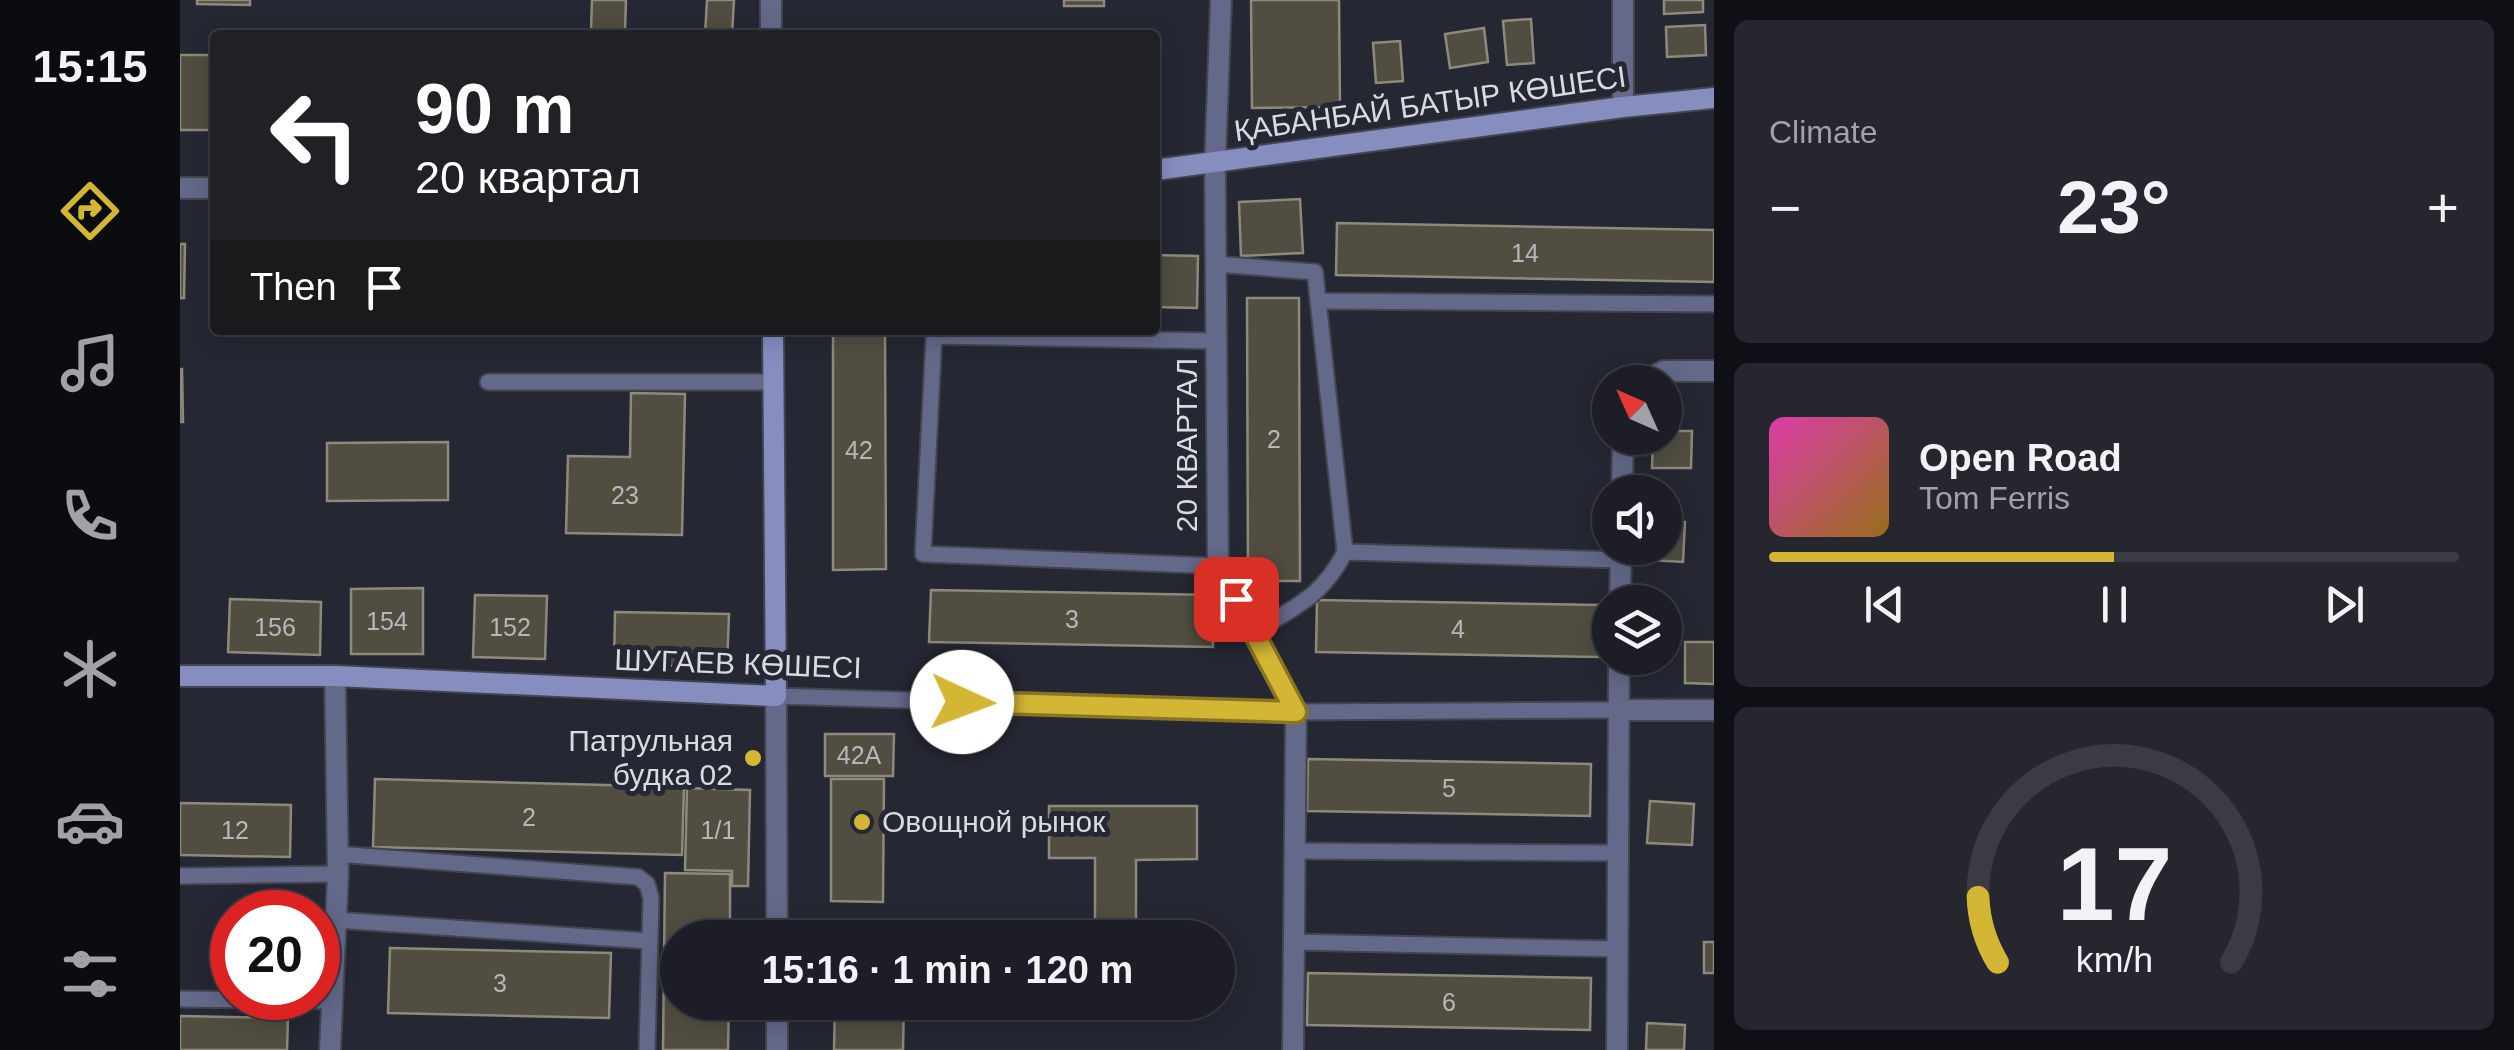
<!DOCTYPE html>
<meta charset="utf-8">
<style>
body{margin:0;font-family:Arial,sans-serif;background:#25262e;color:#f1f3f6;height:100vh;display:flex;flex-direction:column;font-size:38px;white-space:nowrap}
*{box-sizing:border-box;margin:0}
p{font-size:32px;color:#a0a2a7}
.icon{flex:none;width:55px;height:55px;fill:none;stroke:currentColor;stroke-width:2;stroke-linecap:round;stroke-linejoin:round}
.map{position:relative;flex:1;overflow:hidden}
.side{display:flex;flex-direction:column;gap:20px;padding:20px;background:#0f1015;width:800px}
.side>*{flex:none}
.top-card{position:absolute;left:30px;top:30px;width:950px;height:305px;border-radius:10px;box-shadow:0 5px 25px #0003,0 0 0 2px #3a3b43;background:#202124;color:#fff;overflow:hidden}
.needle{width:65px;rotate:315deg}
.fabs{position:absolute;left:1412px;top:365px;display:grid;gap:20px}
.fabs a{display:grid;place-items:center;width:90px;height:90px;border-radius:50%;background:#1c1d26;box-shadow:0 5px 25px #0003,0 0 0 2px #3a3b43;font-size:50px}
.speed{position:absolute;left:30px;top:890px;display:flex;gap:20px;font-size:50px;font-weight:700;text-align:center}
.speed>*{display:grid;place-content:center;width:130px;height:130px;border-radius:50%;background:#1c1d26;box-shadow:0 5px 25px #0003,0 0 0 2px #3a3b43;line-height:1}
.speed .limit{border:15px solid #d22;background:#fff;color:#111}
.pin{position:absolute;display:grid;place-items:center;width:85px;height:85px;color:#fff;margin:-42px;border-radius:20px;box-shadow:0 5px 15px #0006}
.me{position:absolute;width:110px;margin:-55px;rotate:92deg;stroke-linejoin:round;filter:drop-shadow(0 0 8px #0008)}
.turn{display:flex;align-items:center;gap:35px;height:210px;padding:0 40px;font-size:45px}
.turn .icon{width:130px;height:130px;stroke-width:2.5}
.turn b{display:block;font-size:70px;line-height:85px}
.then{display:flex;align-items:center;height:95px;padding:0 40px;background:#0003;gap:20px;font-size:38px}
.big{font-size:75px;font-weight:700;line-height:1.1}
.side .widget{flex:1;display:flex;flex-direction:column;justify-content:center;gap:15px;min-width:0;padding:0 35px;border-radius:15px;background:#25262e}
.side .dial{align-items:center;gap:0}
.dial svg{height:260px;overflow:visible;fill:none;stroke:#3a3b43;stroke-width:7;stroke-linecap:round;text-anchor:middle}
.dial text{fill:#f1f3f6;stroke:none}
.song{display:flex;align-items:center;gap:30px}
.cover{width:120px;height:120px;border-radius:15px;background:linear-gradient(135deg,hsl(320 70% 55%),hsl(40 70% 35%))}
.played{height:10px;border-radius:5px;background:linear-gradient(90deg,#d4b635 50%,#3a3b43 50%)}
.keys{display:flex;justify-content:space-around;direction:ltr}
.heat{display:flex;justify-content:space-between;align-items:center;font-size:55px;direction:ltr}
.trip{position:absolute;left:480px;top:920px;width:575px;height:100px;border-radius:50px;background:#1c1d26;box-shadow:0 5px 25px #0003,0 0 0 2px #3a3b43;font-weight:700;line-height:100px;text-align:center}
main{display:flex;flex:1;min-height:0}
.tab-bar{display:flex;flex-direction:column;width:180px;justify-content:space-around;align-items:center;background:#0b0c0f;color:#a0a2a7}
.tab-bar .icon{width:70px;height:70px}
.tab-bar .on{color:#d4b635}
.tab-bar b{font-size:45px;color:#f1f3f6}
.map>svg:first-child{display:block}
</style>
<main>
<nav class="tab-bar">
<b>15:15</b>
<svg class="icon on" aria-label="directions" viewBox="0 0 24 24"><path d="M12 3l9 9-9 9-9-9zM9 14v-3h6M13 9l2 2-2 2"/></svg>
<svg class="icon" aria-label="music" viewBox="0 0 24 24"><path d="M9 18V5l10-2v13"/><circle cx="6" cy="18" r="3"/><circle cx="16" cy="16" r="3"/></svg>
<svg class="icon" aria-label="phone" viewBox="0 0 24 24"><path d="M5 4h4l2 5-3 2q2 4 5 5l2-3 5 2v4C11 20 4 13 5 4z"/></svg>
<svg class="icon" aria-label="climate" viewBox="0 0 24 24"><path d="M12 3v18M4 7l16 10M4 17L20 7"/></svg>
<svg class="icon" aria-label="car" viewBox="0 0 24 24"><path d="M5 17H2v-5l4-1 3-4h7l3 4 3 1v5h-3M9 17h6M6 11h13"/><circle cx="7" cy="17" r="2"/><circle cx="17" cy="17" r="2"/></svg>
<svg class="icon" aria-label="filters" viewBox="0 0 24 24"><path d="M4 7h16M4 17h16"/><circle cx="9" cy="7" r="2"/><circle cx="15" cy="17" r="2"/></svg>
</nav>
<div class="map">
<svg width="1534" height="1050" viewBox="0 0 1534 1050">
<rect width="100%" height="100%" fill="#252733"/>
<!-- building -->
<path fill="#514e41" stroke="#8d8a7c" stroke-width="2.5" d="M17,0H70V5L17,4Z
M412,0H446L445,31L411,30Z
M527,0H554L552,35H525Z
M884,0H924V6H884Z
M1071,0H1159L1160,107L1072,108Z
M1484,0H1523V12L1484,14Z
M1351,19L1354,63L1327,65L1323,21Z
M1525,25L1526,55L1487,57L1486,27Z
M1304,28L1308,62L1270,68L1265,34Z
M1220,41L1223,81L1196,83L1193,43Z
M0,55H35V130H0Z
M1120,199L1123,253L1061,256L1059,202Z
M1157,223L1534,230V282L1156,275Z
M0,244H5L4,298H0Z
M975,255L1018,256L1017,308L975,307Z
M1067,298H1119L1120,581H1068Z
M653,330H705L706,569L653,570Z
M0,369H2L3,422H0Z
M451,393L505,394L502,535L386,533L388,456L450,457Z
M1485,431H1512L1511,468H1472L1473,438H1485Z
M268,442V500L147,501V443Z
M1485,521L1505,522L1503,562L1471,560V548H1485Z
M243,588V654H171V589Z
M751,590L1034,595L1033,647L749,642Z
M295,595L367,596L365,659L293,657Z
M50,599L141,602L140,655L48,652Z
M1137,600L1420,605L1419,657L1136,652Z
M435,612L549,614L547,667L434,665Z
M1505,642H1534V684L1505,683Z
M645,734H714L713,776H645Z
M1128,759L1411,764L1410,816L1127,811Z
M195,779L504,787L502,855L193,847Z
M651,779H704L703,902L651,901Z
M507,788L570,790L568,886H552V871L505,870Z
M1470,801L1514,804L1512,845L1467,843Z
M0,803L111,805L110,857L0,855Z
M869,806H1017V859L956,860V921H1015V938H880V922L915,921V858H869Z
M485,873L550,874V938H498V1002H549L548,1050H483Z
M657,930L726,931V938H657Z
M1524,942H1534V973H1524Z
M210,948L431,953L429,1018L208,1013Z
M1128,973L1411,978L1410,1030L1127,1025Z
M630,1002H644V1010H630Z
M655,1002H724L723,1050H654Z
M0,1016L108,1018L107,1050H0Z
M1467,1023L1505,1025L1504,1050H1466Z"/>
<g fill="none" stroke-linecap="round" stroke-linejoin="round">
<defs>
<path id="service" d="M1035,264L1135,272L1165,552C1142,597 1116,606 1074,632
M1139,301L1534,304
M1036,341L754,336L743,554L1038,566
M308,382H592
M1165,552L1441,560
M596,696L1116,712L1438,710
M1115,851L1437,853
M156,854L458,877L467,884L471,898L467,1050
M0,876L158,874
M155,920L470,941
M1114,942L1437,949
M0,999L151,1001"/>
<path id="minor" d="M591,0V35
M1041,0L1035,164L1038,566L1116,712L1113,1050
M1443,0V107
M0,188H35
M1461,382L1484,371H1534
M1442,492L1443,438
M1440,602L1441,548
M1438,710H1534
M150,1050L158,874L155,676
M1437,1050L1439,658"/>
<path id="tertiary" d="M596,696L597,938
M597,1002V1050"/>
<path id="secondary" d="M975,170L1443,107L1534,98
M0,676H155L596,696L593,330"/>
</defs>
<!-- service casing -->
<use href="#service" stroke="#42444f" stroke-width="19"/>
<!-- minor casing -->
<use href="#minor" stroke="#42444f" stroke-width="24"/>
<!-- tertiary casing -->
<use href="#tertiary" stroke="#42444f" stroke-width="24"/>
<!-- secondary casing -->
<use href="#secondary" stroke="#42444f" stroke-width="24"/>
<!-- service -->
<use href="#service" stroke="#646989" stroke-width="15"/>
<!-- minor -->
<use href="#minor" stroke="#646989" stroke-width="20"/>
<!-- tertiary -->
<use href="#tertiary" stroke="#646989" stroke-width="20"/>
<!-- secondary -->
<use href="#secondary" stroke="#868ec0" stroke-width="20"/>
</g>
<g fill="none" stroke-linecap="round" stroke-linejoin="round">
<defs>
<path id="route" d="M782,702L1116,712L1056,599"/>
</defs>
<!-- route casing -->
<use href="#route" stroke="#8a7622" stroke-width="25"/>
<!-- route -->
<use href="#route" stroke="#d4b635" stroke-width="18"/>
</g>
<!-- markers -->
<g fill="#d4b635" stroke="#252733" stroke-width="4">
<circle cx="573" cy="758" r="10"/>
<circle cx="682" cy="822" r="10"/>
</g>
<g text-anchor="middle" stroke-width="10" stroke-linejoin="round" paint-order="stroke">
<!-- number labels -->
<g font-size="25" fill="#b7b7ba">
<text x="1345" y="262">14</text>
<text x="1094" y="448">2</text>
<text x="679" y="459">42</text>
<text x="445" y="504">23</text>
<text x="892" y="628">3</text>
<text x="207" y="630">154</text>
<text x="95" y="636">156</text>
<text x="330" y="636">152</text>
<text x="1278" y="638">4</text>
<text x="679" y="764">42А</text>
<text x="1269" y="797">5</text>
<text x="349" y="826">2</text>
<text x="55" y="839">12</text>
<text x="538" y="839">1/1</text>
<text x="320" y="992">3</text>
<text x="1269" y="1011">6</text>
</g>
<!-- street labels -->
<g font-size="30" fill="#d9dae2" stroke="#252733">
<text transform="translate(1250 104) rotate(-8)" y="10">ҚАБАНБАЙ БАТЫР КӨШЕСІ</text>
<text transform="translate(1007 445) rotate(-90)" y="10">20 КВАРТАЛ</text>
<text transform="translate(558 664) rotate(2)" y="10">ШУГАЕВ КӨШЕСІ</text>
</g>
<!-- poi labels -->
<g font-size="30" fill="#d9dae2" stroke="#252733" text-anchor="end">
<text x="553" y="751">Патрульная<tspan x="553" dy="34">будка 02</tspan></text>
<text x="702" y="832" text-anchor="start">Овощной рынок</text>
</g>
</g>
</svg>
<div class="fabs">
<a><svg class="needle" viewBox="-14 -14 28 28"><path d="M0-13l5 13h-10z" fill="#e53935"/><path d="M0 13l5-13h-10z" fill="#a0a2a7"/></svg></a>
<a><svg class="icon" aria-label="sound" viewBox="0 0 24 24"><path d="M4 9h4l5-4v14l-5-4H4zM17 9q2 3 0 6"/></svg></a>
<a><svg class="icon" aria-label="layers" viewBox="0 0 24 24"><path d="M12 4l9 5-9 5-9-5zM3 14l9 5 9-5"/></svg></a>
</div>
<div class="speed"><div class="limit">20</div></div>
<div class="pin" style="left:1056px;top:599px;background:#d93025"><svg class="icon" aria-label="arrive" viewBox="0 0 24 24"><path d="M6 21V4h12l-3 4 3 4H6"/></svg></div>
<svg class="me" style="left:782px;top:702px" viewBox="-20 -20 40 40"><circle r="19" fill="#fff"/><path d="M0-13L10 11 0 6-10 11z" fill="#d4b635"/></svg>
<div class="trip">15:16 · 1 min · 120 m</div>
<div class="top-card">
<div class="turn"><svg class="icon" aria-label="left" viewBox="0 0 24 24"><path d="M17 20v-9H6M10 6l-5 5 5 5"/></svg><div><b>90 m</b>20 квартал</div></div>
<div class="then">Then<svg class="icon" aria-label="arrive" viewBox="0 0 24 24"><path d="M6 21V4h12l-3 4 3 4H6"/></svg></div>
</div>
</div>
<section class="side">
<div class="widget"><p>Climate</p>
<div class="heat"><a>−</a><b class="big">23°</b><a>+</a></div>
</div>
<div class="widget">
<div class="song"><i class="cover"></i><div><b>Open Road</b><p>Tom Ferris</p></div></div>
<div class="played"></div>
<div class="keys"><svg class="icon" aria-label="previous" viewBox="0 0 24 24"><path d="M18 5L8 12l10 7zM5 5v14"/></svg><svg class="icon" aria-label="pause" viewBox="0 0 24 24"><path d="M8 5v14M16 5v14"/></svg><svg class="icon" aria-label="next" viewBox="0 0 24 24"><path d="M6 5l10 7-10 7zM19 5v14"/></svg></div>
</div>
<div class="widget dial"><svg viewBox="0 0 100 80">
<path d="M14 69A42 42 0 1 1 86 69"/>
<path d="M14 69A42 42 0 0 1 8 49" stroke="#d4b635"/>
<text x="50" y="56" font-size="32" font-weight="700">17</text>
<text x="50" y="72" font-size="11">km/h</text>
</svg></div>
</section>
</main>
